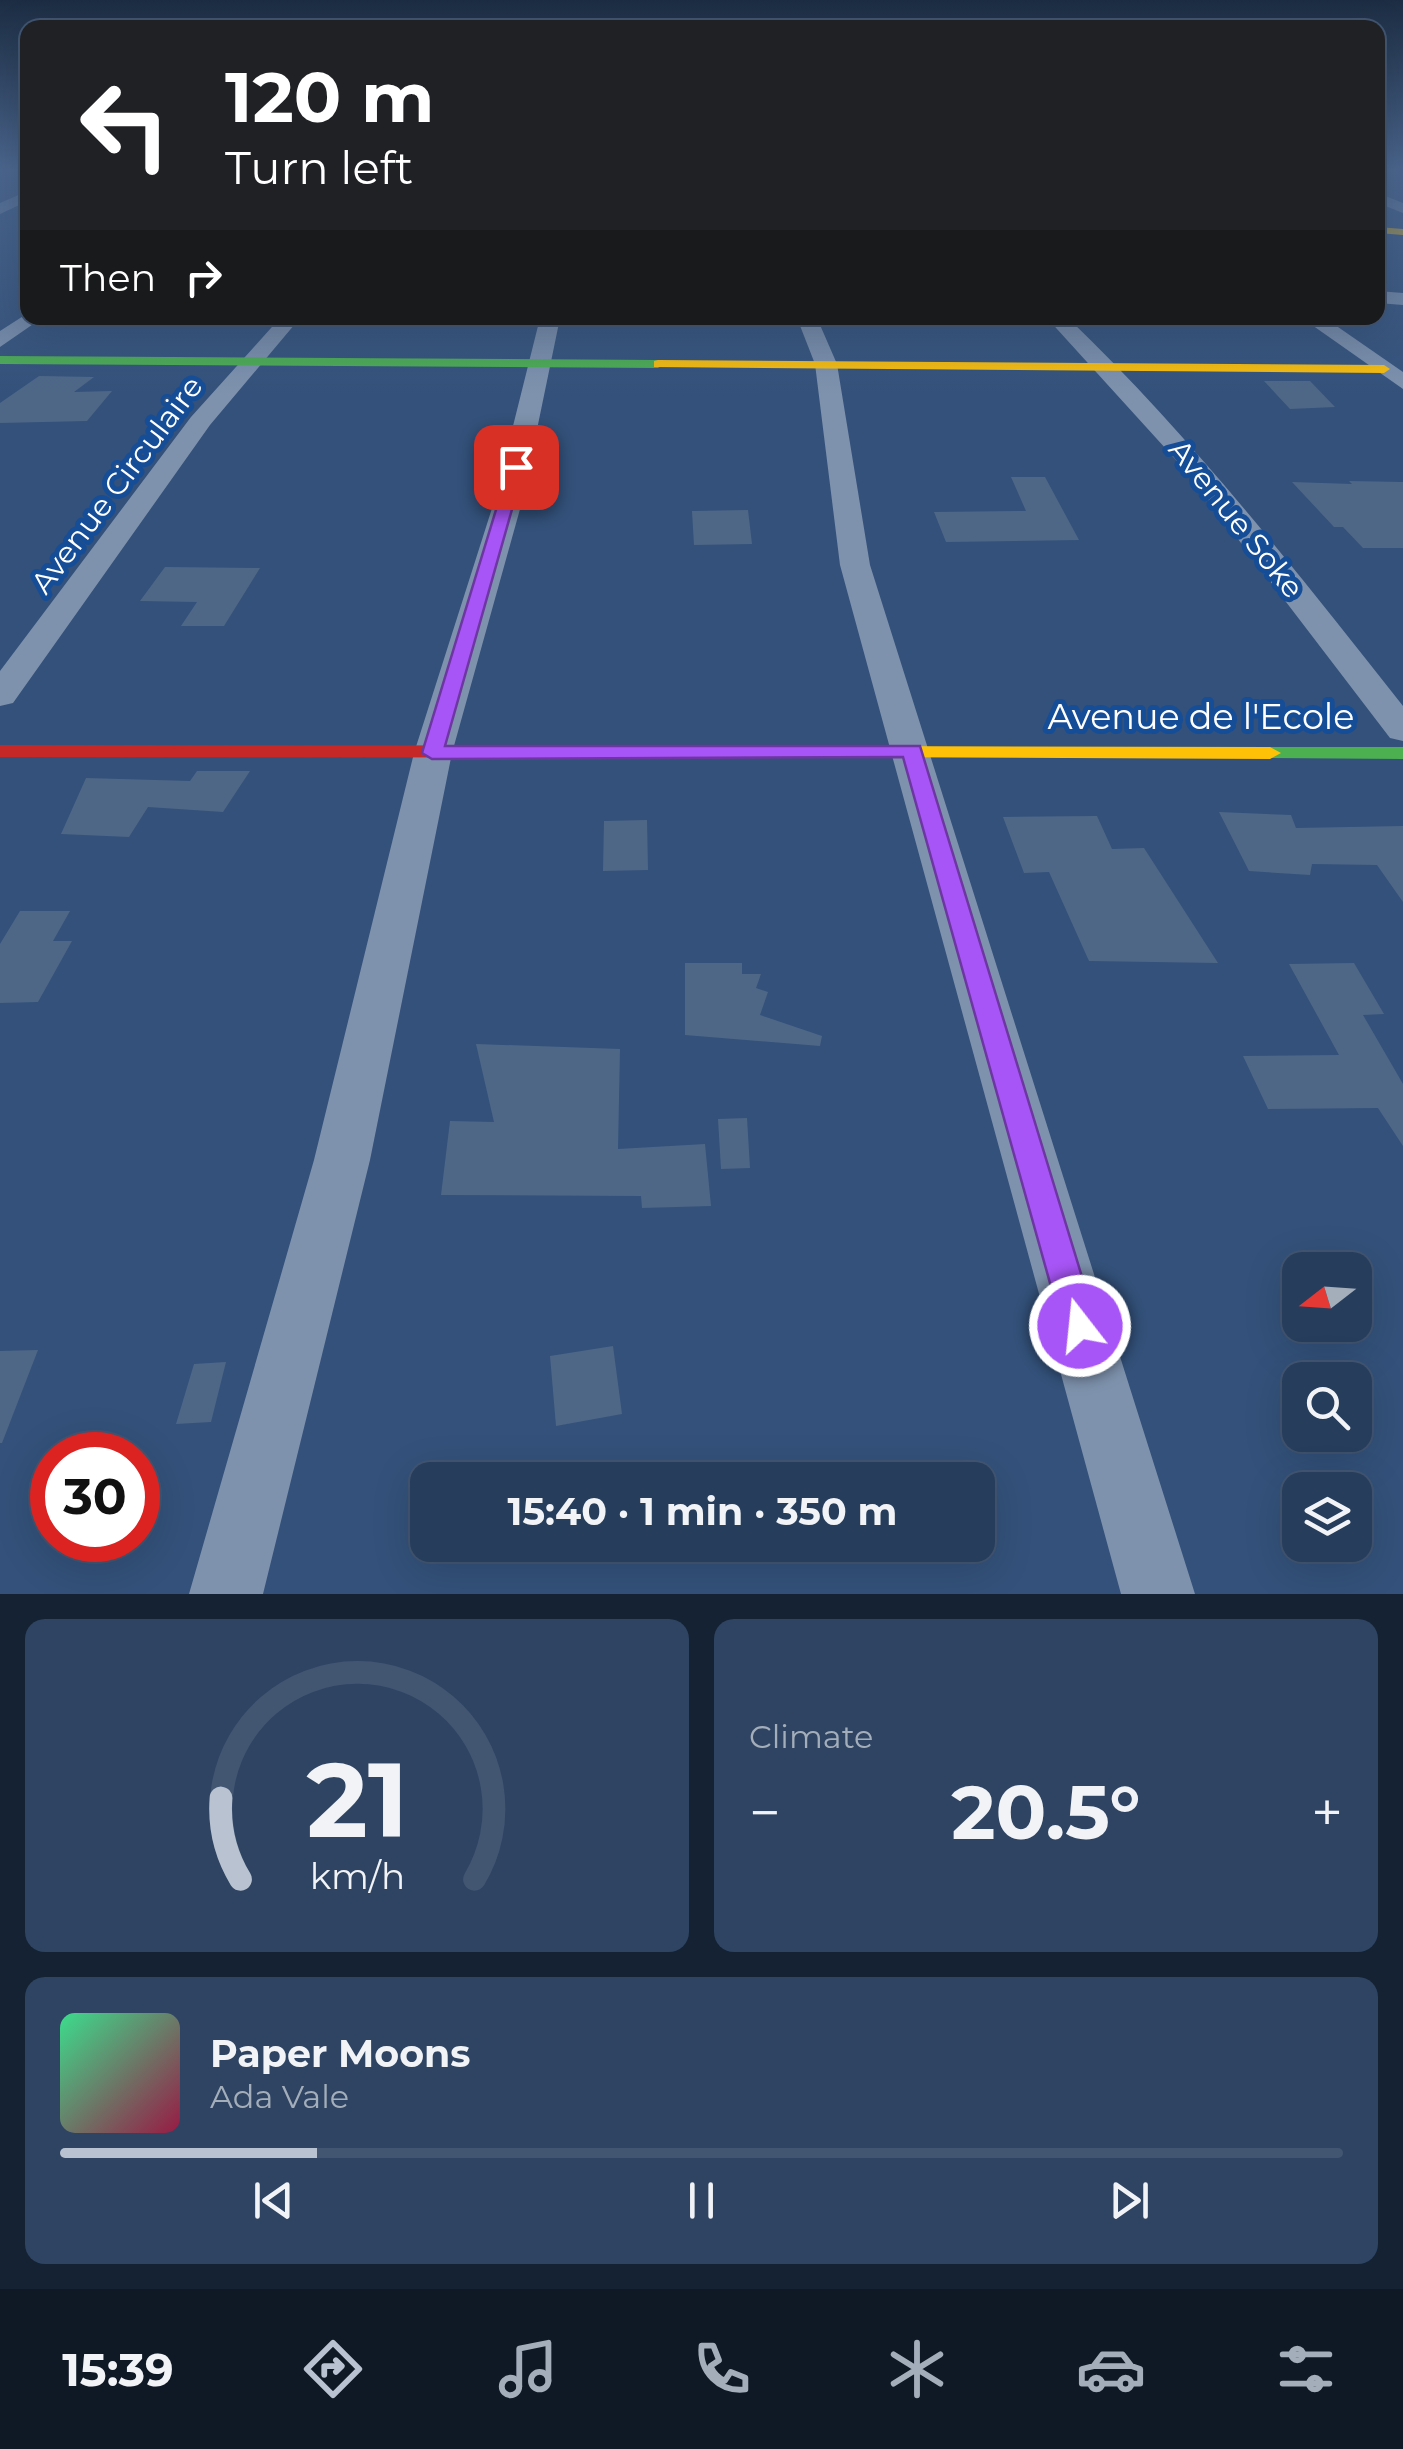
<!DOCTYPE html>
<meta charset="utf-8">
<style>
body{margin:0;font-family:Montserrat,sans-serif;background:#2e4462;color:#f1f3f6;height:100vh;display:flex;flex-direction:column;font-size:38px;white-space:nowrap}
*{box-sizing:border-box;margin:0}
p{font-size:32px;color:#a4aebb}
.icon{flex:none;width:55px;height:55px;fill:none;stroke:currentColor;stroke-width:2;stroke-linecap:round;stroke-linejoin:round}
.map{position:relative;height:1594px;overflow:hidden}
.panel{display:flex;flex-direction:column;gap:25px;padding:25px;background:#152233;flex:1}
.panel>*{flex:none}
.top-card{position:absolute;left:20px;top:20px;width:1365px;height:305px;border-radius:20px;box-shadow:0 10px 40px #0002,0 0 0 2px #425672;background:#202124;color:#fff;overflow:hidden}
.needle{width:65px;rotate:253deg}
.controls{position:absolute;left:1282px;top:1252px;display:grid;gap:20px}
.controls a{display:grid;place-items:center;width:90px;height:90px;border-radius:20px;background:#263d5c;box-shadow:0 10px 40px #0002,0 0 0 2px #425672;font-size:50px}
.speed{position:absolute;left:30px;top:1432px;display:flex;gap:20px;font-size:50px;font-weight:700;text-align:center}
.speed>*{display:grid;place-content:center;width:130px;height:130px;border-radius:50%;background:#263d5c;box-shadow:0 10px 40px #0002,0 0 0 2px #425672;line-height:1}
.speed .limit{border:15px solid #d22;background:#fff;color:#111}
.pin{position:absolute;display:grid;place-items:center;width:85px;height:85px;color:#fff;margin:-42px;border-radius:20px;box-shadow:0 5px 15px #0006}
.me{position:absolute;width:110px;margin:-55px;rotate:344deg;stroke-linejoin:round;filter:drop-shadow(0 0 8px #0008)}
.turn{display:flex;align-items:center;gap:35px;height:210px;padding:0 40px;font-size:45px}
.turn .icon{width:130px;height:130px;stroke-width:2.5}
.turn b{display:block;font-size:70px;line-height:85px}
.then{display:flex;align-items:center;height:95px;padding:0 40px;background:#0003;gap:20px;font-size:38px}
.big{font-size:75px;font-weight:700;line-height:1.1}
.panel .widget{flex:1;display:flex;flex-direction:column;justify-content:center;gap:15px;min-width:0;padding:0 35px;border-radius:20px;background:#2e4462}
.panel .dial{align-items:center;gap:0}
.dial svg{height:260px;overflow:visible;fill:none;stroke:#425672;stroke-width:7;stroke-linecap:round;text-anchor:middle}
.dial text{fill:#f1f3f6;stroke:none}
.song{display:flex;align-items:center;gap:30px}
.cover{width:120px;height:120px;border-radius:15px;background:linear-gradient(135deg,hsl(150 70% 55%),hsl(340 70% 35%))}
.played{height:10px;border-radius:5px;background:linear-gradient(90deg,#b8c2d0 20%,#425672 20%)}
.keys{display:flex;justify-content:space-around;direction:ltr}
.heat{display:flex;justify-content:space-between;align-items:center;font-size:55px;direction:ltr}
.panel .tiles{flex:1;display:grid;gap:25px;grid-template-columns:1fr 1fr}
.widget:last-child{grid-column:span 2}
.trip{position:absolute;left:410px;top:1462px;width:585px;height:100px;border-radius:20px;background:#263d5c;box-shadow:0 10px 40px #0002,0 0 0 2px #425672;font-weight:700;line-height:100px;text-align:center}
.menu{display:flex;height:160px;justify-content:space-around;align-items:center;background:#0f1825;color:#a4aebb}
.menu .icon{width:70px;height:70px}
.menu .current{color:#b8c2d0}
.menu b{font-size:45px;color:#f1f3f6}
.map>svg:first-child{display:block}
</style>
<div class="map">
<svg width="1403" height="1594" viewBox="0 0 1403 1594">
<rect width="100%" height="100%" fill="#33517a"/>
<!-- building -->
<path fill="#4e6787" d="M39,376L94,377L74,392L112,391L87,421L0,423V403Z
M1264,381H1310L1335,407L1290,409Z
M1011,477H1045L1079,540L946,542L934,512L1026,511Z
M1349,481L1403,482V548H1363L1343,527H1334L1292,482L1352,484Z
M748,510L752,544L694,545L692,511Z
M165,567L260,568L224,626H181L197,602L140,601Z
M197,771H250L223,812L148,807L129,837L61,834L86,778L190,781Z
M1219,812L1291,815L1296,828L1403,826V902L1377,865L1312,864L1310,875L1249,871Z
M1097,816L1112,849L1144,848L1218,963L1089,961L1049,872L1024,873L1003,817Z
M647,820L648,870L603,871L604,821Z
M20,911H70L53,941H72L38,1002L0,1003V944Z
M685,963H742V974H761L756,988L768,992L760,1015L822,1036L820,1046L685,1035Z
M1354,963L1384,1014L1363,1015L1403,1084V1146L1378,1108L1268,1109L1243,1056L1339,1055L1289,964Z
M476,1044L620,1049L618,1149L705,1144L711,1206L642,1208L641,1196L441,1195L450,1121L494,1122Z
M747,1118L750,1168L721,1169L718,1119Z
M613,1346L622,1414L556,1426L550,1356Z
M38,1350L2,1443H0V1351Z
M226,1362L211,1422L176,1424L194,1364Z"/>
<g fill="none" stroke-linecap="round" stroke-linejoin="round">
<!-- street -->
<path fill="#7e92ad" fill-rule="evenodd" d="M28,191V201L0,214V203Z
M1378,193L1403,203V213L1378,203Z
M1378,291L1403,293V305L1378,303Z
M28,313V318H42L0,347V331Z
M280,318H300L210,425L13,703L0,706V671L191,417Z
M540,318H560L522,502L452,753L370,1160L263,1594H189L314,1160L414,753L494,502Z
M797,318H817L837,364L870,565L1195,1594H1121L840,565L815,364Z
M1047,318H1068C1192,437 1296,571 1403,706V741L1390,738L1186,471Z
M1302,318H1325L1403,372V389Z"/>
<!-- fast -->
<path fill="#4caf50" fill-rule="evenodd" d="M0,356L658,360L664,364L658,368L0,364Z
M1270,747H1403V759L1262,758L1259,753Z"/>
<!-- slow -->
<path fill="#ffc107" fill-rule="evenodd" d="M1378,227L1403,229V235L1378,233Z
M658,360L1384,365L1390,369L1384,373L654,367V361Z
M844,746L1270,747L1281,753L1270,759L836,757L833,752L836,747Z"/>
<!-- jam -->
<path fill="#c62828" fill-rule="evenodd" d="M0,745L844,746L855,752L844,758L0,757Z"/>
</g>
<!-- sky -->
<linearGradient id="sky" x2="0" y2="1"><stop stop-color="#1c2d43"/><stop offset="0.43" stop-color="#4a658d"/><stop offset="1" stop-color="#4a658d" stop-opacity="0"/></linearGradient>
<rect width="1403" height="394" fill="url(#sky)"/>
<!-- route -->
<path fill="#a855f7" stroke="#6d37a1" stroke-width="2.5" d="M516,463L524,467L445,746H920L1097,1326L1092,1338L1080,1343L1067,1338L1062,1326L903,757L432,759L422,753L509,467Z"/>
<g text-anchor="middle" stroke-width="10" stroke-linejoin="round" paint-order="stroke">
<!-- far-street labels -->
<g font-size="30" fill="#fff" stroke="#164d97">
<text transform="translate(117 485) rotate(-53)" y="10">Avenue Circulaire</text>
<text transform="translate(1236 519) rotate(51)" y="10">Avenue Soke</text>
</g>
<!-- street labels -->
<g font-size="35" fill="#fff" stroke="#164d97">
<text x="1201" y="729">Avenue de l'Ecole</text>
</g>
</g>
</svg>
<div class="controls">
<a><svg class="needle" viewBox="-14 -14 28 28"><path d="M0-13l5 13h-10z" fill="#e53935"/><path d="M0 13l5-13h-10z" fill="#a4aebb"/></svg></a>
<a><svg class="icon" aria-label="search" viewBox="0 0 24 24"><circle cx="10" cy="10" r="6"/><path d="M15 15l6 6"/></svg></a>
<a><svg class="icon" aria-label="layers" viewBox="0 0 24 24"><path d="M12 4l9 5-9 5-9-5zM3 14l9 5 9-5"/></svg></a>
</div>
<div class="speed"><div class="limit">30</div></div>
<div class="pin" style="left:516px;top:467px;background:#d93025"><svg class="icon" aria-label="arrive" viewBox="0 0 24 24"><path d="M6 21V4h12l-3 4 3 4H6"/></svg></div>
<svg class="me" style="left:1080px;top:1326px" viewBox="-20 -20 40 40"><circle r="17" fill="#a855f7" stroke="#fff" stroke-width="3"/><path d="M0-11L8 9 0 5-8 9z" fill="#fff"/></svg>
<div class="trip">15:40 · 1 min · 350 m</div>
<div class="top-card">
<div class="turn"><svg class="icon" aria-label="left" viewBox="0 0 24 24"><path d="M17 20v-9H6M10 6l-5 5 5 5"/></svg><div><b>120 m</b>Turn left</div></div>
<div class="then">Then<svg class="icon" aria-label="right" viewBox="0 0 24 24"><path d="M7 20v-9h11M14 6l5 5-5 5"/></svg></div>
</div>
</div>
<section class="panel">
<div class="tiles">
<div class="widget dial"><svg viewBox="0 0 100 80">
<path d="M14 69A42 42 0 1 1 86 69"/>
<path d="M14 69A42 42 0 0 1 8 44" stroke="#b8c2d0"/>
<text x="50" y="56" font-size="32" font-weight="700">21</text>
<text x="50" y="72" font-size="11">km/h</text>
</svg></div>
<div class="widget"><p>Climate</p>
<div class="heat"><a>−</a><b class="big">20.5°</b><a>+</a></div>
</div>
<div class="widget">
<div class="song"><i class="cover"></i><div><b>Paper Moons</b><p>Ada Vale</p></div></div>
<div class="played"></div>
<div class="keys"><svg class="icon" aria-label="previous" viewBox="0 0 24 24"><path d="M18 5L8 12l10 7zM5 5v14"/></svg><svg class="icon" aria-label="pause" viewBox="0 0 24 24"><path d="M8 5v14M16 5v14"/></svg><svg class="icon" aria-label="next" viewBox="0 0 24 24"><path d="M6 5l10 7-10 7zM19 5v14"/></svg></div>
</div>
</div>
</section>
<nav class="menu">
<b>15:39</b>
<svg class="icon current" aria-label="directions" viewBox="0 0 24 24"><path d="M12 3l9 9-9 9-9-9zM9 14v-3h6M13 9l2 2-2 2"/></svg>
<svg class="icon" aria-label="music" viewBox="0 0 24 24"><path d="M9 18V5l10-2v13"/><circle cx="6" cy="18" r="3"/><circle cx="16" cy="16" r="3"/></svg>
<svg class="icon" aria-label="phone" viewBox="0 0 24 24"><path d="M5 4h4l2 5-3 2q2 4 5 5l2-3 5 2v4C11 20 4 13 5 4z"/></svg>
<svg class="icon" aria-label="climate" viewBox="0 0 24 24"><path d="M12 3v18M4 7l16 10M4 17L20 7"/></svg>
<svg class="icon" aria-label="car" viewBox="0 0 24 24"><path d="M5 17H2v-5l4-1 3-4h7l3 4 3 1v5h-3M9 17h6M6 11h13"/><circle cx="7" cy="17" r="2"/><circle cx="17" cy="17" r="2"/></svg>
<svg class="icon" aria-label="filters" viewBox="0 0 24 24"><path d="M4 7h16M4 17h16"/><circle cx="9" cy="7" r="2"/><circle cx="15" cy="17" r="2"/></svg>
</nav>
